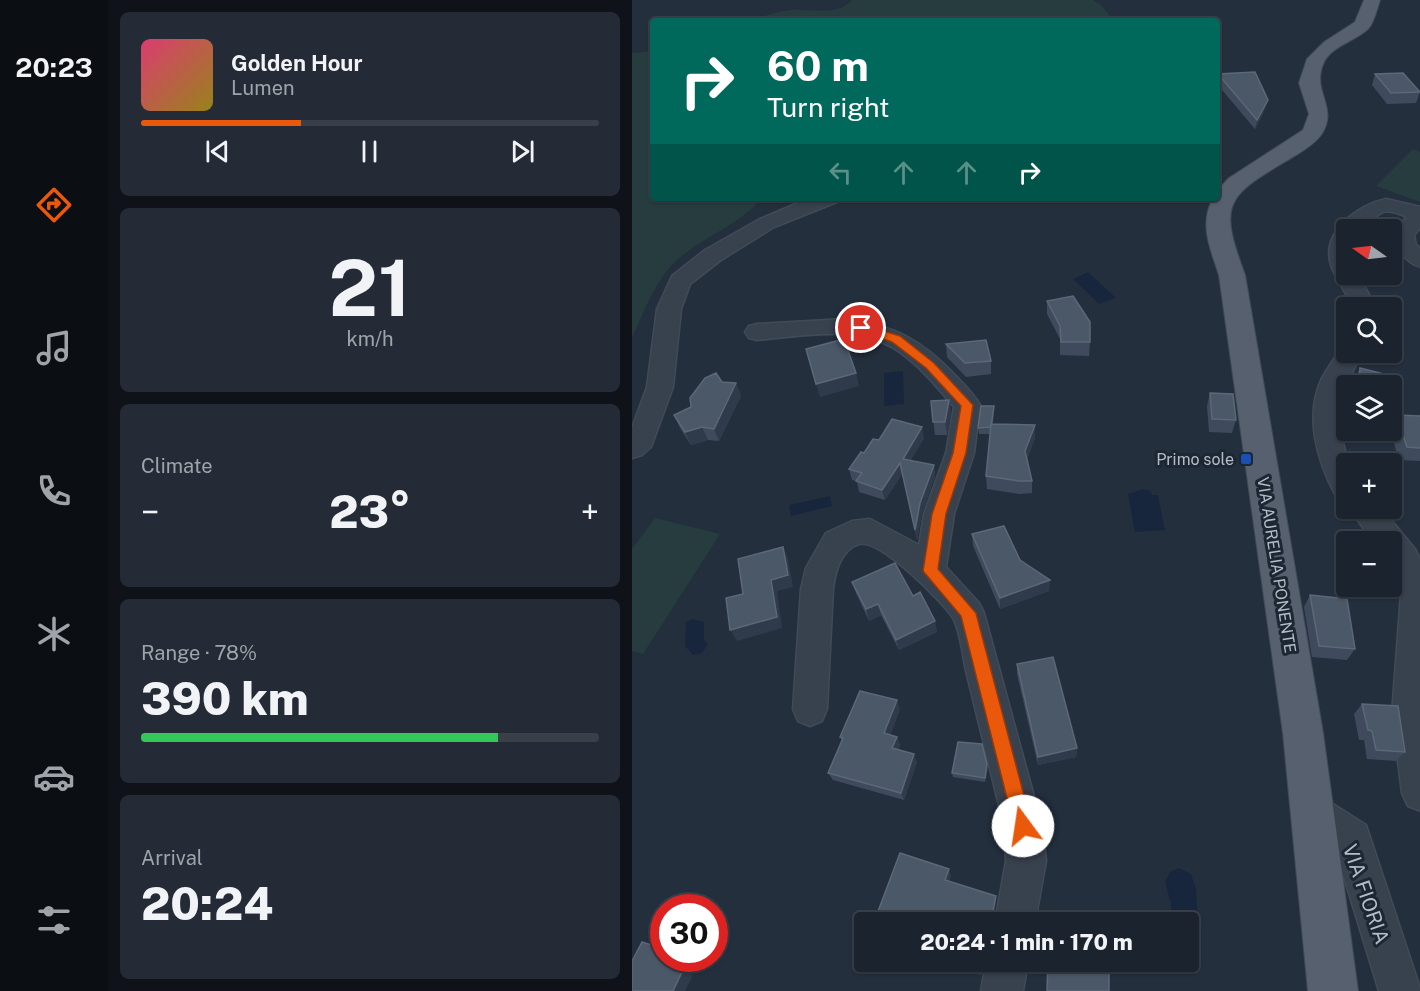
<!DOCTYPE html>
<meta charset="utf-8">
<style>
body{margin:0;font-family:"Public Sans",sans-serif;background:#242b36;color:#f1f3f6;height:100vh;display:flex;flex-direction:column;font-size:22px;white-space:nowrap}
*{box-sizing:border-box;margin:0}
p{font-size:20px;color:#a0a4aa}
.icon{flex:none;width:33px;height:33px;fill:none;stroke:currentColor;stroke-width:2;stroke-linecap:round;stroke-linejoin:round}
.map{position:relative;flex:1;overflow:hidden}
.side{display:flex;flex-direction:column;gap:12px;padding:12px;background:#0f1319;width:524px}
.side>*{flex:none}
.banner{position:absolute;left:18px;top:18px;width:570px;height:183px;border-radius:6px;box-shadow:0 2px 4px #0004,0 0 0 2px #39404a;background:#00695c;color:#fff;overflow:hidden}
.needle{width:39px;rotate:284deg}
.controls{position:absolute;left:704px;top:219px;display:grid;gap:12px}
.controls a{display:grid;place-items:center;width:66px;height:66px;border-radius:6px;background:#1b232e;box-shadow:0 2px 4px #0004,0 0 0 2px #39404a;font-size:30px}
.speed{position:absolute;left:18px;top:894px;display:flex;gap:12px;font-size:30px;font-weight:700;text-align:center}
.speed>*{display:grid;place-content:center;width:78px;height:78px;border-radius:50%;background:#1b232e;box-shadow:0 2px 4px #0004,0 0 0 2px #39404a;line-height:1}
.speed .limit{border:9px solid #d22;background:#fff;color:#111}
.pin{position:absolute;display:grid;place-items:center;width:51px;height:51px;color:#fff;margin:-26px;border:3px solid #fff;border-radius:50%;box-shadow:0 2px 6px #0007}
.me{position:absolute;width:66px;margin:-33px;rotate:346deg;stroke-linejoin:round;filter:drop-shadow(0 0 4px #0008)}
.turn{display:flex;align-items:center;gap:21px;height:126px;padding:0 18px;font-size:27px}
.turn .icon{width:78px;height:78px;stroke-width:2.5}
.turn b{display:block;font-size:42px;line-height:51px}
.lanes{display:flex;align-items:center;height:57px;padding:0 18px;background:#0003;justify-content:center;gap:30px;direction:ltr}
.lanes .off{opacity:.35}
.big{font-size:45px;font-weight:800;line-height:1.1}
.side .tile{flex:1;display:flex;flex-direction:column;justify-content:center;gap:9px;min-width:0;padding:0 21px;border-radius:9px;background:#242b36}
.side .dial{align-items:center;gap:0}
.dial b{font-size:78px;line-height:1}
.song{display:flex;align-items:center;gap:18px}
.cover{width:72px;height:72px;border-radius:9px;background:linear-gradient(135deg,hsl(340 70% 55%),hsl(50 70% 35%))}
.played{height:6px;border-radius:3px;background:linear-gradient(90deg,#ea580c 35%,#39404a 35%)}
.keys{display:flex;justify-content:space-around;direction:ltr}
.heat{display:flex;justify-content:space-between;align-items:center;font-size:33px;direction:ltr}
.charge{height:9px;border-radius:4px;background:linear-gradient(90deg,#34c759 78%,#39404a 0)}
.trip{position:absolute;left:222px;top:912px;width:345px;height:60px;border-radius:6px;background:#1b232e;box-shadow:0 2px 4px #0004,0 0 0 2px #39404a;font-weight:800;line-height:60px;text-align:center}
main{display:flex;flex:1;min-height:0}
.tabs{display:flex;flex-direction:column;width:108px;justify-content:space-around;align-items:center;background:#0b0e12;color:#a0a4aa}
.tabs .icon{width:42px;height:42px}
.tabs .current{color:#ea580c}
.tabs b{font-size:27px;color:#f1f3f6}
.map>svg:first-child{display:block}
</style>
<main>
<nav class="tabs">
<b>20:23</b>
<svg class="icon current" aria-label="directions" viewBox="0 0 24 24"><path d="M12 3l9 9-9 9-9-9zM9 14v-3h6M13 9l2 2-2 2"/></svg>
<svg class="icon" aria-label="music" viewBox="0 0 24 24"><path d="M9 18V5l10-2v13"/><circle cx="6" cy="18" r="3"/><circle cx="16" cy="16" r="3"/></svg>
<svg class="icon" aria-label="phone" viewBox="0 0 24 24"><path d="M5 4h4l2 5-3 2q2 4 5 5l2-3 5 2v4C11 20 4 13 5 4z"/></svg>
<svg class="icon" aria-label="climate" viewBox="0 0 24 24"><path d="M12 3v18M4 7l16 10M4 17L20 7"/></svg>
<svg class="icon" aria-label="car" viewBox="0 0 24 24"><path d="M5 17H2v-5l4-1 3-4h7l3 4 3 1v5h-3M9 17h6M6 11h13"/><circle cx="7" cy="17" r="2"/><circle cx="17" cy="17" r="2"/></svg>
<svg class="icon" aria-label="filters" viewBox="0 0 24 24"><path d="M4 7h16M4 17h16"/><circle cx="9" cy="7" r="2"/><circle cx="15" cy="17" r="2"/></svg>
</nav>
<section class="side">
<div class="tile">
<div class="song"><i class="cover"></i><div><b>Golden Hour</b><p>Lumen</p></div></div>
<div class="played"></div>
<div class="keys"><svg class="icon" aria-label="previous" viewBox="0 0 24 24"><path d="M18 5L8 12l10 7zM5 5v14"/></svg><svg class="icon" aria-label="pause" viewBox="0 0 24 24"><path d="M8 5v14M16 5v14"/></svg><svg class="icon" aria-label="next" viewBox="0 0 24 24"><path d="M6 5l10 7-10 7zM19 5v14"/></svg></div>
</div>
<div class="tile dial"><b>21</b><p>km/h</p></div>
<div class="tile"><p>Climate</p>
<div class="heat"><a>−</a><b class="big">23°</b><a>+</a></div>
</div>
<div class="tile"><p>Range · 78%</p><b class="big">390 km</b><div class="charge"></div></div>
<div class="tile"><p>Arrival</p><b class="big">20:24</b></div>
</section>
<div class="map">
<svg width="789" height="991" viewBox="0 0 789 991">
<rect width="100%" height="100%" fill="#242f3e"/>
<!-- green -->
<path fill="#263c3f" d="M220,0H461L469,5L482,21H117C131,17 145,11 159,10C179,8 206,17 220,0Z
M21,51V198H130C108,224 77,234 51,255C25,274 13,310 0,338V53Z
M781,149L788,152V202L744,186Z
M23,518L88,534L11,654L0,651V549Z"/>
<!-- water -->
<path fill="#17263c" d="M456,272L484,298L467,304L441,279Z
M271,371L272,404L252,406V373Z
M512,489L519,491L520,495H526L533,530L503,532L496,494Z
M198,496L200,506L159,516L157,505Z
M60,619L72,622V640L76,644L70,653L61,655L53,646L54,622Z
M547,868L559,874L564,889L568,955L557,970L547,972L535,962H556V922H540L539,904L533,882L538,872Z"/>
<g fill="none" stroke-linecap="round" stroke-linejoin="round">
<defs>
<path id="street" d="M178,198H208L205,202L142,227L89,260L58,284L49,309L41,387L19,447L10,455L0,458V428L15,387L25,309L40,276L73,250L128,219Z
M754,199L789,207V227L782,235L784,245L789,249V267C776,264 767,252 761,240L763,230L774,218L773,216C744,204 749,218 729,229C725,231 718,230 714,230V274H726L744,308H721C715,293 704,280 699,265C689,232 725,205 754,199Z
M213,319C262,325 290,340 324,376C332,385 342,394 348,405L342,453L322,514L314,567L347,603L352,613L410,826L414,861L403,922H363L374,861L372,826C359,774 347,723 334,671C331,657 328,630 321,618C310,601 247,538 227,544C208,550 203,573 201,589L195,709L190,721L178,726L166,721L161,709L169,589L174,568L194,533L220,521L238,519L287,545L292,514L314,453L322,407C305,387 288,366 266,351C225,324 170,336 125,340L117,338L113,332L117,326L125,324Z
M714,345V352H731C706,395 701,416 717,464H714V499L704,496C685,461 672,416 690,378C696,367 704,357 710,346Z
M717,508H749L783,549L789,562V811L776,806L770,793L760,714L769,594L759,564V542H741Z
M680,793L693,799L734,825L789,991H747L704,851L667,825L661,812L667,799Z
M354,962H396L391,991H349Z"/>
<path id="primary" d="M732,0H748C745,9 742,23 736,29C723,41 700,46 692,62C678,92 708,107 689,135C681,146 667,153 656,160C592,197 587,205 613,275L691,733L726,991H676L651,733L587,275C578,248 567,225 581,198H585V191L597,178L671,130L677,114L667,83L675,59L692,42L723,22Z"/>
</defs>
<!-- street casing -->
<use href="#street" stroke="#414a57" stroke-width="3"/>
<!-- primary casing -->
<use href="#primary" stroke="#414a57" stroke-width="2"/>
<!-- street -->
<use href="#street" fill="#38414e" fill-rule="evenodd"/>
<!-- primary -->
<use href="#primary" fill="#56606e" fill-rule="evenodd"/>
</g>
<!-- wall -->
<path fill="#3f4b5c" d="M586,74L633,109L623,129L585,84Z
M743,74L788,92L784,103L755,104L740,85Z
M415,301L458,342L457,356L428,355V339L415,314Z
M314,344L359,361V374L334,377L315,357Z
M728,368L764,377V402L759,411V386H722V381Z
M90,382L104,383L109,396L87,441L76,440L59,445L48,428L42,415L59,407Z
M578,393L604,420L600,433L577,432L575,406Z
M317,400L319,413L315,435H303L299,401Z
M362,406L361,424L403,438L395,459L400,481V493L387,494L355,489L354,476L358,434H347L346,428Z
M764,415L789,416V461L767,460L758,430H759V425Z
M292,438L278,461L302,465L303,476L290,513L285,540L270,474L253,500L227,492L225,481L220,480L217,469L232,453L247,440Z
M757,533L765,546L769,564L761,576H759V542H731L734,537Z
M340,534L388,560L417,591L368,609L341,546Z
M220,582L281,596L303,621L305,632L267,650L249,615L237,621L224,593Z
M678,595L723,649L715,660L680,657L672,607Z
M385,664L445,748L444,757L406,765L385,674Z
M730,704L773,752L764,761L735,759L732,740H727L722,714Z
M268,709L258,735L265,737L268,745L266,750L285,762L272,800L201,780L196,773L210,741L208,737Z
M356,769L353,782L321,777L320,773Z
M309,962H352L349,975Z"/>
<!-- shaded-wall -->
<path fill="#2f3b4b" d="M636,100L633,109L623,129L625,120Z
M224,373L227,386L188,397L184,384Z
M104,383L109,396L87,441L82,429Z
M317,400L319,413L315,435L313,422Z
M403,425V438L393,464V451Z
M70,427L76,440L59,445L53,432Z
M290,427L292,438L273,470L271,459Z
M268,463L270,474L253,500L250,490Z
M302,465L303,476L290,513L285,540L283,530L288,503Z
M151,547L156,559L161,587L145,591L150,628L105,641L98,630Z
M418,580L417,591L368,609V598Z
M246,604L249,615L237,621L234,609Z
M303,621L305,632L267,650L264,640Z
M265,700L268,709L256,742L252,733Z
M265,737L268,745L263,757L260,748Z
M445,748L444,757L406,765V757Z
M282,754L285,762L272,800L269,793Z
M355,764L356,769L353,782V778Z
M317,869L319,876L316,886L313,880Z
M364,896V902L361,922L360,916Z
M48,958H55L59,960L53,973L61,975L53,991H41L43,969Z
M350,962H352L349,975L348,971Z"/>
<!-- building -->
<path fill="#4b5868" stroke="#5c6777" stroke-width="1.5" d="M623,72L636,100L625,120L586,74Z
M771,73L788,92L759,93L743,74Z
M441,296L458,322V342H429L428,326L415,301Z
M212,339L224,373L184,384L174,349Z
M354,340L359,361L333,363L314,344Z
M728,368L764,377V402L759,401V386H727Z
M84,373L90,382L104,383L82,429L70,427L53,432L42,415L59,407L58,398L73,378Z
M578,393L601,394L604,420L580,419Z
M317,400L313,422H301L299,401Z
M349,406H362L359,427L346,428Z
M764,415L789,416V448L775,447Z
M260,419L290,427L271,459L302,465L288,503L283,530L268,463L250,490L224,481L230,473L217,469L229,452L232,453L241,439L247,440Z
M359,424L403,425L393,451L400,481H387L354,476Z
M372,526L388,560L418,580L368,598L340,534Z
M757,533L765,546L769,564L759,566V542H737L734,537Z
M151,547L156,575L139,580L145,617L98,630L94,598L111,594L106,559Z
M263,563L281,596L288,592L303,621L264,640L246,604L234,609L220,582Z
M678,595L715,599L723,649L687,646Z
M421,657L445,748L406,757L385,664Z
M228,691L265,700L252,733L265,737L260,748L282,754L269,793L196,773L211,738L208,737Z
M730,704L766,706L773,752L744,750L740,731L736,730Z
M326,742L350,744L355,764L353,778L320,773Z
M268,853L317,869L313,880L364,896L360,916L365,919L364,922H242Z
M417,917L476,920V922H417Z
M10,942L32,949V958H48L43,969L50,972L41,991H0V961Z
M319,962H350L348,971Z
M416,962H477V991H415Z"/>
<!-- route -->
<path fill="#ea580c" stroke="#983908" stroke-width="1.5" d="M229,324L268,336L302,363L341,405L334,453L314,514L306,569L344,613L400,826L398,833L391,835L385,833L382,826L329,616L291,571L300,514L321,453L329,406L294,368L260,342L225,330L223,328Z"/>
<!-- markers -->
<rect fill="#1a4fb4" stroke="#1d2633" stroke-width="2" x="608" y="453" width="12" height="12" rx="3"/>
<g text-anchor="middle" stroke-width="6" stroke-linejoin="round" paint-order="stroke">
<!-- poi labels -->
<g font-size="16" fill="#b4bcc9" stroke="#1d2633" text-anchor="end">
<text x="602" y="465">Primo sole</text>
</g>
<!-- street labels -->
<g font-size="16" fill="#b4bcc9" stroke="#1d2633">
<text transform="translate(645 565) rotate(81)" y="6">VIA AURELIA PONENTE</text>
</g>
<!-- near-street labels -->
<g font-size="20" fill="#b4bcc9" stroke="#1d2633">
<text transform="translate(734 894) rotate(71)" y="7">VIA FIORIA</text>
</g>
</g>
</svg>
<div class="controls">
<a><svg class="needle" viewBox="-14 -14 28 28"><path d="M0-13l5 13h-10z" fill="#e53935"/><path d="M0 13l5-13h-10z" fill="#a0a4aa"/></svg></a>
<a><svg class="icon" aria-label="search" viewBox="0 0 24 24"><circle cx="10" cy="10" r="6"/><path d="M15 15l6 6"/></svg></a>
<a><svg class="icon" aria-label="layers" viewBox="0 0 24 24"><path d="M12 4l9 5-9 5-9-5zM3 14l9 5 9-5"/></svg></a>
<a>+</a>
<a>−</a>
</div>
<div class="speed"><div class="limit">30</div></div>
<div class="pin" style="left:229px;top:328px;background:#d93025"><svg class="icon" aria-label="arrive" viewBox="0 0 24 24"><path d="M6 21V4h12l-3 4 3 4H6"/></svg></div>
<svg class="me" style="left:391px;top:826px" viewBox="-20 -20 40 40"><circle r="19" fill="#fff"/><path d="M0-13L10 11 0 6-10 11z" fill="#ea580c"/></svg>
<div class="trip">20:24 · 1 min · 170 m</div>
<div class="banner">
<div class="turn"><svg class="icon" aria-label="right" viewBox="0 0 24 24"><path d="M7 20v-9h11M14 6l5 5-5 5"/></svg><div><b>60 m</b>Turn right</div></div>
<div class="lanes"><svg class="icon off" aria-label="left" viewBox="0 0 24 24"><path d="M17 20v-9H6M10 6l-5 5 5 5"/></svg><svg class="icon off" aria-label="ahead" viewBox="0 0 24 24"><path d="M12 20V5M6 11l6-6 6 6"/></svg><svg class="icon off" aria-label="ahead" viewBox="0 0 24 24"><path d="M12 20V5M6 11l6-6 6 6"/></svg><svg class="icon" aria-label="right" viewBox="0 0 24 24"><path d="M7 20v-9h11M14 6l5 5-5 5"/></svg></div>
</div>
</div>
</main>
